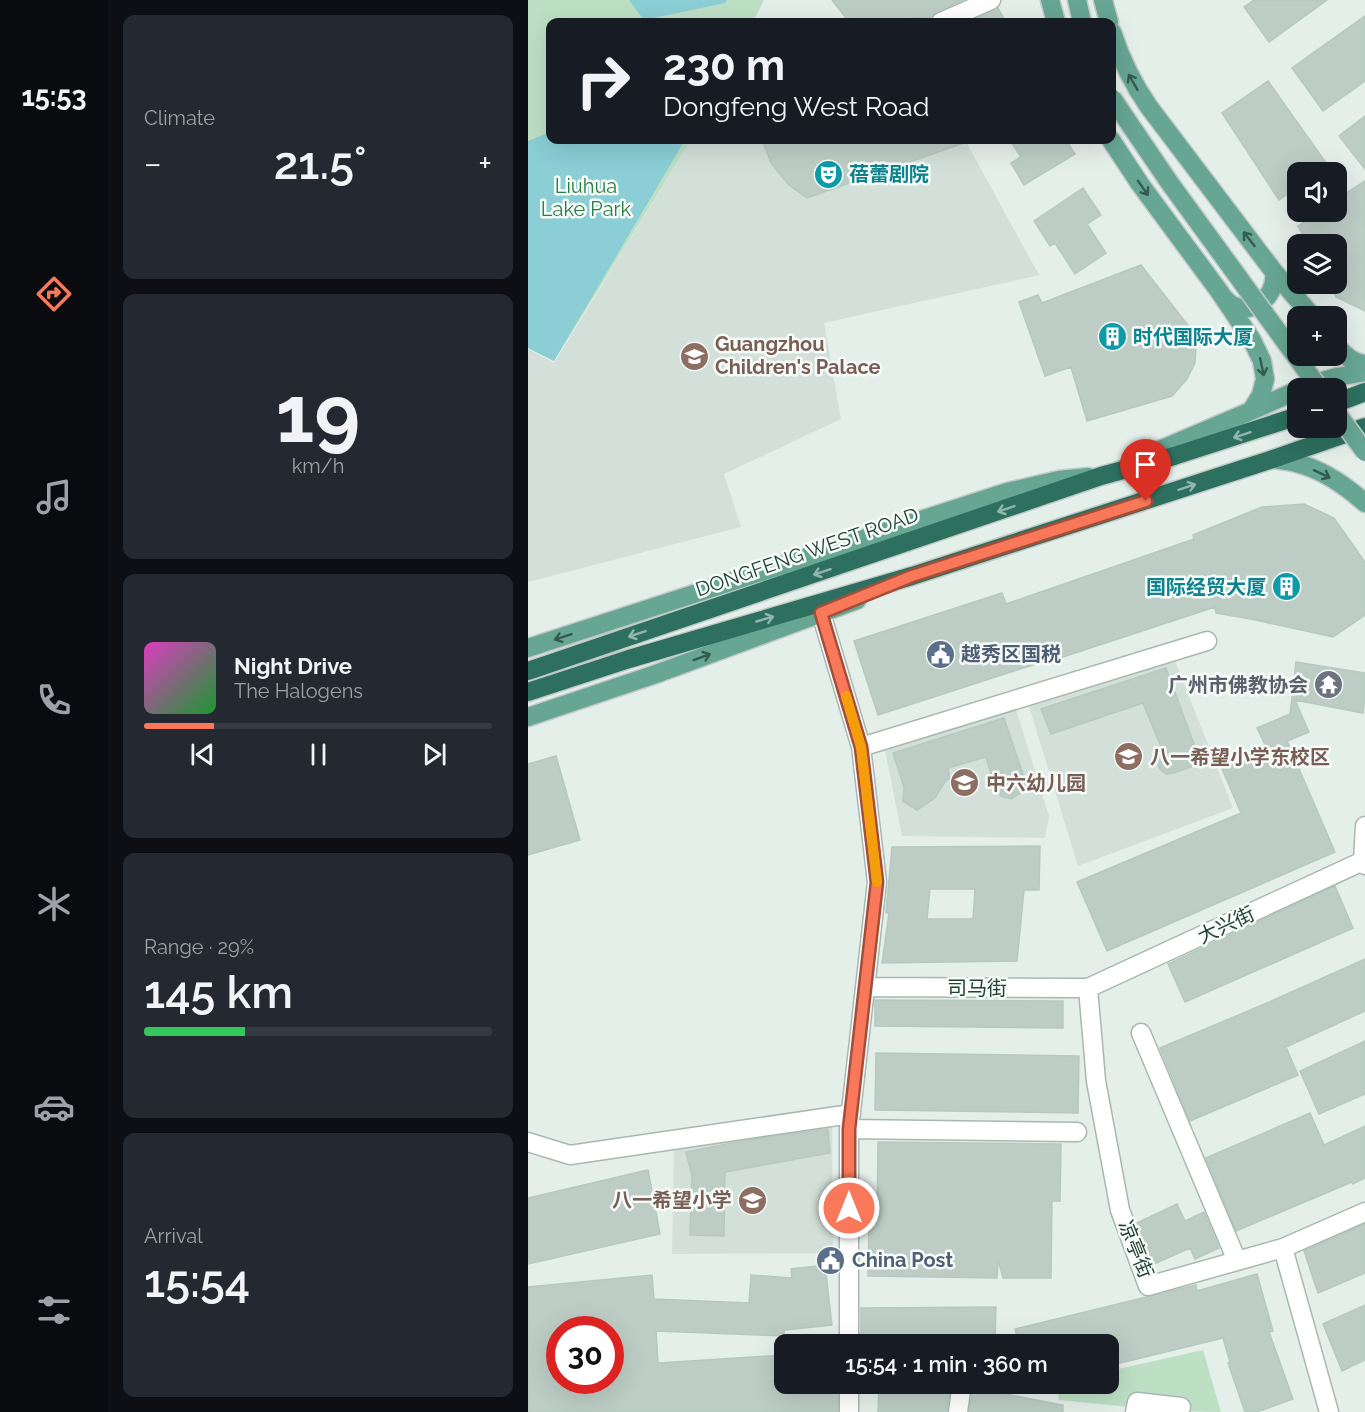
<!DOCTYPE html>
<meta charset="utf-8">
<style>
body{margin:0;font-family:Raleway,"Noto Sans SC",sans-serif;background:#242831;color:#f1f3f6;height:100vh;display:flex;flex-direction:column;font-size:22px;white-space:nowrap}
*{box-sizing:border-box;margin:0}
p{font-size:20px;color:#9ea1a6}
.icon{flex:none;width:33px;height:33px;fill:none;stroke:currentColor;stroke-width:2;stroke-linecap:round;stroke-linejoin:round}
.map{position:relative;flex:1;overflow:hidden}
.sheet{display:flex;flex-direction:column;gap:15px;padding:15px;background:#0d0f14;width:420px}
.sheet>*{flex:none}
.banner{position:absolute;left:18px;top:18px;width:570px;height:126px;border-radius:12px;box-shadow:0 6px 24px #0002;background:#171b24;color:#f1f3f6;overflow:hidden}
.controls{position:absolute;left:759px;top:162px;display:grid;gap:12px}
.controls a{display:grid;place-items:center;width:60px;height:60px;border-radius:12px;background:#171b24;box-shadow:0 6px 24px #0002;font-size:30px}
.speed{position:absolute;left:18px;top:1316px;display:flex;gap:12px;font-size:30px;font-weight:700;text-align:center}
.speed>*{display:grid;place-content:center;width:78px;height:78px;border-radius:50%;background:#171b24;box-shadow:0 6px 24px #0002;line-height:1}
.speed .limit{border:9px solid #d22;background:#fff;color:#111}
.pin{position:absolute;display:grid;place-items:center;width:51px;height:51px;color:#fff;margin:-62px -26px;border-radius:50% 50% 50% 0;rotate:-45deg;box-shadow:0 0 6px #0007}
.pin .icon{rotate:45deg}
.me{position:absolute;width:66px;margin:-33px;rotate:0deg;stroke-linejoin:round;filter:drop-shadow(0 0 4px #0008)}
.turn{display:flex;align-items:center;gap:21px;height:126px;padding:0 18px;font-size:27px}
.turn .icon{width:78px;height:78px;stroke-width:2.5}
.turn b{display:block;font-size:42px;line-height:51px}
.big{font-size:45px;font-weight:600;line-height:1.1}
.sheet .tile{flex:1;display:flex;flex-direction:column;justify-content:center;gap:9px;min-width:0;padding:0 21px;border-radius:12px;background:#242831}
.sheet .dial{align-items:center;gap:0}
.dial b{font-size:78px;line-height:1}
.song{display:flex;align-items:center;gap:18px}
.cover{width:72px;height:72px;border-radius:9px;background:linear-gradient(135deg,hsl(310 70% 55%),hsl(130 70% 35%))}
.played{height:6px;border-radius:3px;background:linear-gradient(90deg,#f87859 20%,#363941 20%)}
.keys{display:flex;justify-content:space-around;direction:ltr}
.heat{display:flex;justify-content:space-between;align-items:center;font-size:33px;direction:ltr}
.charge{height:9px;border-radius:4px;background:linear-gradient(90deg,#34c759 29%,#363941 0)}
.trip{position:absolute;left:246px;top:1334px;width:345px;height:60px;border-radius:12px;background:#171b24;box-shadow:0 6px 24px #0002;font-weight:600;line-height:60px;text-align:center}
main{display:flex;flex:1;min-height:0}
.dock{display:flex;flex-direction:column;width:108px;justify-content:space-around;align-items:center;background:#090b0e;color:#9ea1a6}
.dock .icon{width:42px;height:42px}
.dock .current{color:#f87859}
.dock b{font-size:27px;color:#f1f3f6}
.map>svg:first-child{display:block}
</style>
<main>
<nav class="dock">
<b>15:53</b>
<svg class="icon current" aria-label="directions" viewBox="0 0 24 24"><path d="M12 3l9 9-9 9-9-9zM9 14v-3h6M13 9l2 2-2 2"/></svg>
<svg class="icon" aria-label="music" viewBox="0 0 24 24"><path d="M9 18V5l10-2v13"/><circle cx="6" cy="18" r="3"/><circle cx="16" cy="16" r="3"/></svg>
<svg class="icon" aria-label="phone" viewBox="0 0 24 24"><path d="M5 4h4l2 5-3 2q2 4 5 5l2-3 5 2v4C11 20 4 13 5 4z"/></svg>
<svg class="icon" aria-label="climate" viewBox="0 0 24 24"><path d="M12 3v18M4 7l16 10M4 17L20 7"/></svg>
<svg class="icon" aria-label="car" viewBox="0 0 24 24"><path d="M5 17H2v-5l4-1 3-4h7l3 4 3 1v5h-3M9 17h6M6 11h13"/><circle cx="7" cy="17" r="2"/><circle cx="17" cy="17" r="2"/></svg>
<svg class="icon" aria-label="filters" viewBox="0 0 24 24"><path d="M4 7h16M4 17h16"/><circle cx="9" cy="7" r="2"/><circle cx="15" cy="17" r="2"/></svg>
</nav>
<section class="sheet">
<div class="tile"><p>Climate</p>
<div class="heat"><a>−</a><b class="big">21.5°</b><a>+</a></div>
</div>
<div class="tile dial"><b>19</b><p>km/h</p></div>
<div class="tile">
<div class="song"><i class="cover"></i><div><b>Night Drive</b><p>The Halogens</p></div></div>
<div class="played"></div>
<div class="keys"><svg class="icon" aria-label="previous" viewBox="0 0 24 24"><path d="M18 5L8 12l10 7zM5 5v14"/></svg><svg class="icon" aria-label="pause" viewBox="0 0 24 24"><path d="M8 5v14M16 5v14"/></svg><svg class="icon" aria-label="next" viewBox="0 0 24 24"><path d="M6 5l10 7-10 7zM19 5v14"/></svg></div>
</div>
<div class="tile"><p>Range · 29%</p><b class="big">145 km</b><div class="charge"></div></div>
<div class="tile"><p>Arrival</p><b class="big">15:54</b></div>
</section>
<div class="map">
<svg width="837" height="1412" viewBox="0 0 837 1412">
<rect width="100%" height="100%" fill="#e5efea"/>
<!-- built -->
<path fill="#d3dfd9" d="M163,140H437L511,275L296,323L313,419L196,474L213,527L0,582V349L26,363Z
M646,658L705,808L550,866L501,706Z
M488,709L521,816L517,838L374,836L357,750Z
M304,1122L305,1253L144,1254L146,1147Z"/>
<!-- green -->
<path fill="#bde0c5" d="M0,0H236L225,22H22V140H163L26,361L0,348Z
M675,1350L693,1412C638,1412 585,1405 531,1400L529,1383H580L581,1371Z"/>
<!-- water -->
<path fill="#8bced6" d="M101,0H199L197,3L116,20Z
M22,132V140H157L26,361L0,348V141Z"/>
<!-- building -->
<path fill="#bdcdc5" stroke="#b6c9c0" stroke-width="1.5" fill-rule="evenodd" d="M304,0H435L408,12L403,17L339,21L318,18Z
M726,0H799L741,42L716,7Z
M470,8L478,22H440L468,10Z
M837,16V81L795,111L764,68Z
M740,81L801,167L792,172H770V187L751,200L694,113Z
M837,116V169L811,136Z
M234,140H439V142L279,198L261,185L243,163Z
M482,140H538L547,154L496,185L483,163L493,157Z
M837,181V311L808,297L801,284H808V244H780L770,226L792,212H808V200Z
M555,188L573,215L559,224L578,253L547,274L527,243L522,246L506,221Z
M613,265L663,329L668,345L667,363L659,379L644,396L559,421L543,367L517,376L491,302L510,295L514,303Z
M776,504L806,518L837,562V615L805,637L723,619L688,613L687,607L520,662V660L350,715L326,641L474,593L478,604L666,539L665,535L734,507Z
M768,662L837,673V697L835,713L767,700L781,732L759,741L807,852L579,951L549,882L713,813L694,769L739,749L729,728L762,714Z
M638,668L673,763L646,773L638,774L632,769L627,758L636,754L615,703L523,734L513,709Z
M476,718L497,780V787L494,792L483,799L473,796L467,788L458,757L420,768L422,779L418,780L407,798L389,810L375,801L376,787L365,753Z
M28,756L52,840L0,855V764Z
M512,846L511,890H496L489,961L354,963L361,913H358L364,847ZM402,889H447L445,919H399Z
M807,886L825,928L657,1002L640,964Z
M837,959V1011L758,1047L770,1075L662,1121L632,1048L739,1003Z
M347,1000L535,1001V1028L347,1026Z
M837,1041V1094L791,1114L772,1071Z
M348,1053L551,1056L550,1113L347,1110Z
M782,1113L796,1145L837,1126V1178L825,1184L824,1182L708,1231L678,1158Z
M300,1129L302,1153L197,1172L196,1236L162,1235L164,1176L158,1152L219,1140Z
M350,1142L533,1144L532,1201H524L523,1278H475L471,1263L470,1264L469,1278L340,1276L341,1219H349Z
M120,1170L132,1234L0,1264V1198Z
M649,1204L657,1221L676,1212L691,1248L667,1259L662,1248L624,1265L609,1223Z
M837,1224V1273L790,1293L776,1251Z
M297,1265L304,1325L256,1330V1336L128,1331L130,1363L256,1355V1383H310V1412H0V1287L124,1275L126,1299L221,1303L223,1275L264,1278L263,1269ZM32,1329H82V1380H32Z
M729,1274L745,1331L741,1332L765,1399L729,1412H717L700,1363L702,1362L695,1338L580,1366V1344H491L487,1329L668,1285L669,1291Z
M837,1305V1360L814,1371L795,1324Z
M468,1307L467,1344H333V1308Z
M351,1384H423L419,1412H350Z
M445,1388L535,1405V1412H441Z"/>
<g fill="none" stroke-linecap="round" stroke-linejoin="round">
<defs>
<path id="minor" d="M413,22L463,0
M293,613L333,747L349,882L321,1129V1344
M333,747L679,641
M837,826L835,861L837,865
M337,987L560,988L835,861
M560,988L568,1081L592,1210L620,1286L755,1248L837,1212
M613,1033L709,1261
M321,1129L549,1132
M0,1142L42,1155L323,1114
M755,1248L801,1412
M321,1383V1412
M430,1412L434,1383
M607,1412L609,1402L653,1407"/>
<path id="major" d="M522,0L528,22
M549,0L554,22
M575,0L581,22
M584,32C593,60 605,84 621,107L746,272L784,316
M583,140L612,184L691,291L724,340L734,361L737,379L733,395L723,411
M696,298C716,322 750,300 746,272
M808,346C817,355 824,363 837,364
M775,387L809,377L837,372
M745,459C752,460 760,461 768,463C793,469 818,486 837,503
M608,460L723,411L770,390
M0,648L479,492L531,480L560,477
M0,717L128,674L329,600"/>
<path id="highway" d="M808,403L837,392
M0,671L573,476L646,456L770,416
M0,692L101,659L384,576L745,459L837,427"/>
</defs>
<!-- minor casing -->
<use href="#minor" stroke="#a7b8b1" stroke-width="21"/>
<!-- major casing -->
<use href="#major" stroke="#c1cac7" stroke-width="21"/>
<!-- highway casing -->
<use href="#highway" stroke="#c1cac7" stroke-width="21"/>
<!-- minor -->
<use href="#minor" stroke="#fff" stroke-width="18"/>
<!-- major -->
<use href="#major" stroke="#67a693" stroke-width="18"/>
<!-- highway -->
<use href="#highway" stroke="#2d705f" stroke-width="18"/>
<defs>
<path id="major-bridge" d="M584,98L641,182L791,388
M808,412L837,452"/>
</defs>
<!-- major-bridge casing -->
<use href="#major-bridge" stroke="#c1cac7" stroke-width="21" stroke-linecap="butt"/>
<!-- major-bridge -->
<use href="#major-bridge" stroke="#67a693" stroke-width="18"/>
</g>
<!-- one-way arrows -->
<defs><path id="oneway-shaft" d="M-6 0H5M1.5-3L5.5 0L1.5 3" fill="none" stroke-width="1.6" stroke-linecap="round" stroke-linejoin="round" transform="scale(1.5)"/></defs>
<g stroke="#335b4f">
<use href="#oneway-shaft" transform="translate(605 82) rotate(-120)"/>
<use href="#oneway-shaft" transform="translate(615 188) rotate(55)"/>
<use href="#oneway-shaft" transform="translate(721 239) rotate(-128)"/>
<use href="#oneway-shaft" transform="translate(734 367) rotate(78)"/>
<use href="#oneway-shaft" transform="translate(794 474) rotate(25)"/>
<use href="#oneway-shaft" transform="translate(35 637) rotate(162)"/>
<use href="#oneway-shaft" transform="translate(174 657) rotate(-20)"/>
</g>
<g stroke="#92b6ac">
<use href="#oneway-shaft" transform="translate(714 435) rotate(162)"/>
<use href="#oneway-shaft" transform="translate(659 487) rotate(-18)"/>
<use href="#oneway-shaft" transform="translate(478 509) rotate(161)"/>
<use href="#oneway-shaft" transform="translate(294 572) rotate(161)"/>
<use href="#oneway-shaft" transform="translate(237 619) rotate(-16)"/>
<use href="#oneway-shaft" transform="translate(109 634) rotate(161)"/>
</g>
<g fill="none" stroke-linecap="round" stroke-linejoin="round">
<defs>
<path id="route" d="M321,1208V1129L349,882L333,747L293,613L384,576L618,501"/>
</defs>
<!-- route casing -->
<use href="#route" stroke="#a14e3a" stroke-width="15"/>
<!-- route -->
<use href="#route" stroke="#f87859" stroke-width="10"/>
<!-- slow -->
<path stroke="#f59e0b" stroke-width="10" d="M318,696L333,747L349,882"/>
</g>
<!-- icons -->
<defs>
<symbol id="theatre-disc" viewBox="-11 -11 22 22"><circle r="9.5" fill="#0f9aa8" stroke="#f6fbf8"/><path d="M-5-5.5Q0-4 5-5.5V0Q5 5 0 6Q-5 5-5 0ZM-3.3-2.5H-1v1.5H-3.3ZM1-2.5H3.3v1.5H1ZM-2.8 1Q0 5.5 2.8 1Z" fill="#fff"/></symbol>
<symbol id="building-disc" viewBox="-11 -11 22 22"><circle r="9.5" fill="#0f9aa8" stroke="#f6fbf8"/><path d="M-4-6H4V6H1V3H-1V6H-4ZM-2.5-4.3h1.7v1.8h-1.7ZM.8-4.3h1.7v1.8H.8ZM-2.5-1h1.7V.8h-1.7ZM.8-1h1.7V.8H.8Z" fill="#fff"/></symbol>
<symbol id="school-disc" viewBox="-11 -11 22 22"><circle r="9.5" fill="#8d6e63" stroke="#f6fbf8"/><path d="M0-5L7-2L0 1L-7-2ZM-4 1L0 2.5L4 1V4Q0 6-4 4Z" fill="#fff"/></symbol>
<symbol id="civic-disc" viewBox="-11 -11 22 22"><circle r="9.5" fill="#5c6f8a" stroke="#f6fbf8"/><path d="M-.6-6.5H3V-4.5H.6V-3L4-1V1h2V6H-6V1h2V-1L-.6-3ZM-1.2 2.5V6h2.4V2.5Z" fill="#fff"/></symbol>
<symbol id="temple-disc" viewBox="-11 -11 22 22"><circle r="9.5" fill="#6b7280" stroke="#f6fbf8"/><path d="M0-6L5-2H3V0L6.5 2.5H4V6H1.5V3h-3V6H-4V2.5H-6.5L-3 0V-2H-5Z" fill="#fff"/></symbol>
</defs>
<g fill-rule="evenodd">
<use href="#theatre-disc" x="284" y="158" width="33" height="33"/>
<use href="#building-disc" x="568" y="320" width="33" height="33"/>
<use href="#school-disc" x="150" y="340" width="33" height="33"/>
<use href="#building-disc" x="742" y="570" width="33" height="33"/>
<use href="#civic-disc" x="396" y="638" width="33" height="33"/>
<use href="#temple-disc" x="784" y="668" width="33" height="33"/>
<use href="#school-disc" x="584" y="740" width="33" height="33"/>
<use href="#school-disc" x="420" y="766" width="33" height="33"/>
<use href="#school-disc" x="208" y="1184" width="33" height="33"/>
<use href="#civic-disc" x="286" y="1244" width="33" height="33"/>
</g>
<g text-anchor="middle" stroke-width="5" stroke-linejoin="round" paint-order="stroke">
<!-- culture labels -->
<g font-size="20" font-weight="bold" fill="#0d838f" stroke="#f6fbf8" text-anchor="start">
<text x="321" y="181">蓓蕾剧院</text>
<text x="605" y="344">时代国际大厦</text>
<text x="738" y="594" text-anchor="end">国际经贸大厦</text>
</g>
<!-- park labels -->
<g font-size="20" fill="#2a7b46" stroke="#f6fbf8">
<text x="58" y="193">Liuhua<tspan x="58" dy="23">Lake Park</tspan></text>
</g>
<!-- education labels -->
<g font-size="20" font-weight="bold" fill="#785e54" stroke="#f6fbf8" text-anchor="start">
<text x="187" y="351">Guangzhou<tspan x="187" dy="23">Children's Palace</tspan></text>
<text x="622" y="764">八一希望小学东校区</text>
<text x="458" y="790">中六幼儿园</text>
<text x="204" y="1207" text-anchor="end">八一希望小学</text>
</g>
<!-- street labels -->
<g font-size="20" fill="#224238" stroke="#f6fbf8">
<text transform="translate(279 552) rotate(-19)" y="7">DONGFENG WEST ROAD</text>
<text transform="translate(698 925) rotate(-25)" y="7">大兴街</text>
<text x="449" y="995">司马街</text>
<text transform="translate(608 1249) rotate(68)" y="7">凉亭街</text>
</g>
<!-- service labels -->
<g font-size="20" font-weight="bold" fill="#4e5e75" stroke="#f6fbf8" text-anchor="start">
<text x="433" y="661">越秀区国税</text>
<text x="324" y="1267">China Post</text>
</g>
<!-- worship labels -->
<g font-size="20" font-weight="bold" fill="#5b616d" stroke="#f6fbf8" text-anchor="end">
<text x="780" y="692">广州市佛教协会</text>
</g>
</g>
</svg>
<div class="controls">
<a><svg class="icon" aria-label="sound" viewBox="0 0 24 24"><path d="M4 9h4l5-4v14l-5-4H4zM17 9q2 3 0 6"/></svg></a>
<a><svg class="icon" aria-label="layers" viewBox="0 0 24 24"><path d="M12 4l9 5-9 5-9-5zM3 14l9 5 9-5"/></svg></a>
<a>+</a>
<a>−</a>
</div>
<div class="speed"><div class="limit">30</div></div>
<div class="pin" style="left:618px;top:501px;background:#d93025"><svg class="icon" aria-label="arrive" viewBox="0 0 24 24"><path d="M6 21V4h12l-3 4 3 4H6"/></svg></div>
<svg class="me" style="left:321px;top:1208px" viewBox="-20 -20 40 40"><circle r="17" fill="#f87859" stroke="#fff" stroke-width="3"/><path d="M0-11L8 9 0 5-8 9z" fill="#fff"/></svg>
<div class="trip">15:54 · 1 min · 360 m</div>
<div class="banner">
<div class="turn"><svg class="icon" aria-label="right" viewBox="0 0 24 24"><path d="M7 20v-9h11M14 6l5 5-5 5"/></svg><div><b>230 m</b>Dongfeng West Road</div></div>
</div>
</div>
</main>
